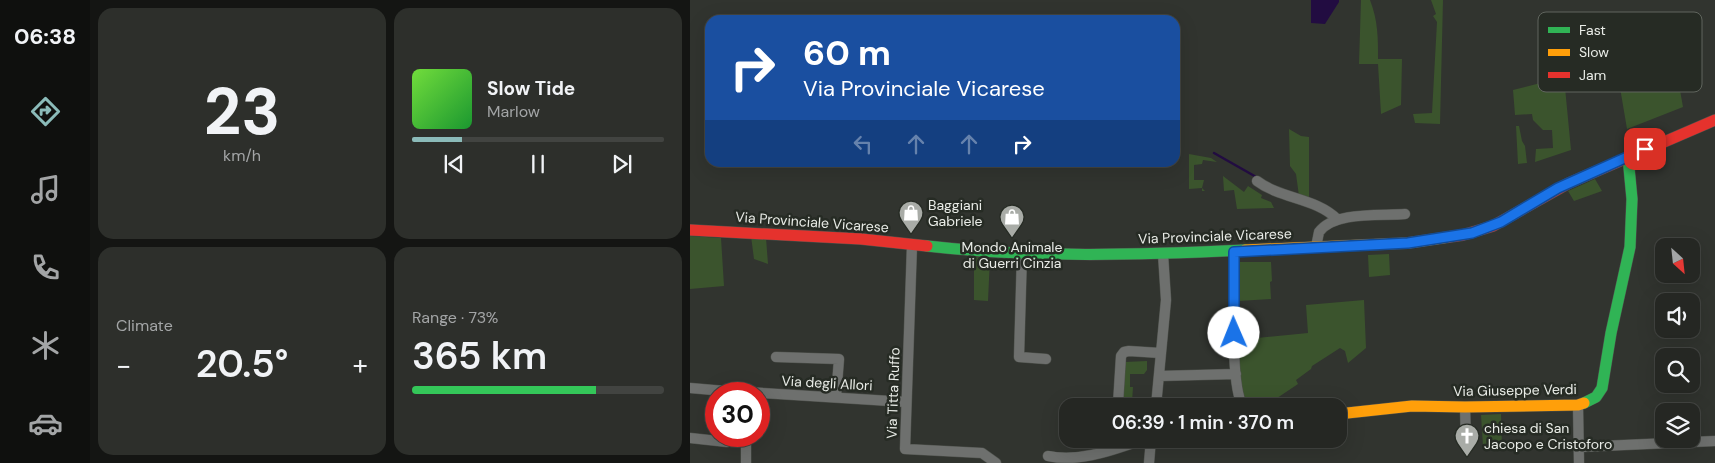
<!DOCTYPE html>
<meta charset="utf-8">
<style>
body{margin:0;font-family:"DM Sans",sans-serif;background:#2d2f2b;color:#f1f3f6;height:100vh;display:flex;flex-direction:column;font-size:19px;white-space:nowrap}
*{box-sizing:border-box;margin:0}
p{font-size:16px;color:#a3a5a6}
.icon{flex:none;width:28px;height:28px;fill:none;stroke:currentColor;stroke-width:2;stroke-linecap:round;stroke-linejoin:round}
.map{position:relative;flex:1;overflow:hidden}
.drawer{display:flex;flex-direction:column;gap:8px;padding:8px;background:#141513;width:600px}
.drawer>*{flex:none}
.banner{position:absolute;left:15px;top:15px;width:475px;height:152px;border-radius:15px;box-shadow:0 5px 20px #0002,0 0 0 1px #424441;background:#1a4fa0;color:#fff;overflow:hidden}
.needle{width:32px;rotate:153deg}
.buttons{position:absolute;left:965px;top:238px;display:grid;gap:10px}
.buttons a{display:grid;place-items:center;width:45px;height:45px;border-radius:10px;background:#252723;box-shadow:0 5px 20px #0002,0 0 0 1px #424441;font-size:25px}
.speed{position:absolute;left:15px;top:382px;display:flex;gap:10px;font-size:25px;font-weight:700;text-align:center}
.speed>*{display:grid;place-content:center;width:65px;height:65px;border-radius:50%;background:#252723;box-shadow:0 5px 20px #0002,0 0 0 1px #424441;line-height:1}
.speed .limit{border:8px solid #d22;background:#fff;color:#111}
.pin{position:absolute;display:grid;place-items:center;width:42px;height:42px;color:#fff;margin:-21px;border-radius:10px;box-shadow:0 2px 8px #0006}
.me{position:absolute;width:55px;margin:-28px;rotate:359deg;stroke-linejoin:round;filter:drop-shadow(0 0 4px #0008)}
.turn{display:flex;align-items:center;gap:18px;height:105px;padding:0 15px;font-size:22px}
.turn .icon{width:65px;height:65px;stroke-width:2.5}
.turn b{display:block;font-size:35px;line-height:42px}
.lanes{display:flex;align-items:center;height:48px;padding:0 15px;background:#0003;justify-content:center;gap:25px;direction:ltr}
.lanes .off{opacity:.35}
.big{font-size:38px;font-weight:600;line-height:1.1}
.drawer .card{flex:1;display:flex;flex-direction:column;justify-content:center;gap:8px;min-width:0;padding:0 18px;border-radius:15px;background:#2d2f2b}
.drawer .dial{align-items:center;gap:0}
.dial b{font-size:65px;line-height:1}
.song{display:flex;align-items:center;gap:15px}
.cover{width:60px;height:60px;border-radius:8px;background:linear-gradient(135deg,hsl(100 70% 55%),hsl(130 70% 35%))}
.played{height:5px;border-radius:2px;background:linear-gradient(90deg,#8bbbb9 20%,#424441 20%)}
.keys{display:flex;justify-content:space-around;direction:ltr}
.heat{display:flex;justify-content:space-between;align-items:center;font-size:28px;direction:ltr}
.charge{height:8px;border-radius:4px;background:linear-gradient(90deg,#34c759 73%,#424441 0)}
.drawer .tiles{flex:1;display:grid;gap:8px;grid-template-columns:repeat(2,1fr)}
.trip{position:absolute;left:369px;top:398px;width:288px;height:50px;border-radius:15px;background:#252723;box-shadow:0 5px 20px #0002,0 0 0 1px #424441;font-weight:600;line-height:50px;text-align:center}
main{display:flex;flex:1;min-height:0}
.dock{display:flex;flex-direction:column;width:90px;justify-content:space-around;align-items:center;background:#0f100e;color:#a3a5a6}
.dock .icon{width:35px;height:35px}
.dock .current{color:#8bbbb9}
.dock b{font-size:22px;color:#f1f3f6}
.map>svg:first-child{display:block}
</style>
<main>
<nav class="dock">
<b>06:38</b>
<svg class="icon current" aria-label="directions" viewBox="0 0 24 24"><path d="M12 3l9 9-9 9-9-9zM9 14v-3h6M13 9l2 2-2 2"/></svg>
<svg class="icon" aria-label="music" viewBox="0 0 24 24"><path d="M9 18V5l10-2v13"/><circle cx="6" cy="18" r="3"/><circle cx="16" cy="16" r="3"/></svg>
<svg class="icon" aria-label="phone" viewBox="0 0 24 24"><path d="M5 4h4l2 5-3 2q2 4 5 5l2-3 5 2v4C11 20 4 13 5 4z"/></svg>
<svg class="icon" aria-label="climate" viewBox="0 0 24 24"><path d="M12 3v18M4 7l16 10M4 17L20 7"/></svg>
<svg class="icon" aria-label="car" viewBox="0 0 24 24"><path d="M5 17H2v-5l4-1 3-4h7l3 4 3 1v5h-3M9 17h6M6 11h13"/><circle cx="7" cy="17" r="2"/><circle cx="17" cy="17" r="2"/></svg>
</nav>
<section class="drawer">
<div class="tiles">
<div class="card dial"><b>23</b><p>km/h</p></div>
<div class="card">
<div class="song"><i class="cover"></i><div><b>Slow Tide</b><p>Marlow</p></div></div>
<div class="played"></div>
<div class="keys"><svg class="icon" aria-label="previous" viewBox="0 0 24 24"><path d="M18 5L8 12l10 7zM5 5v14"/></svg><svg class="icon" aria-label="pause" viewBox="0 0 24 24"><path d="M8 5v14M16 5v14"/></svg><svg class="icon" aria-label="next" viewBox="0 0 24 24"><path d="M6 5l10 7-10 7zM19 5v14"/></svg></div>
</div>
<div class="card"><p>Climate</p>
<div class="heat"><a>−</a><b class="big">20.5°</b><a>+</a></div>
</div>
<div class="card"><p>Range · 73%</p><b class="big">365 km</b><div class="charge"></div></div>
</div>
</section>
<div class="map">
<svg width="1025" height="463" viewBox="0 0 1025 463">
<rect width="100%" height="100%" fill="#31342f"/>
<!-- green -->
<path fill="#3b542d" d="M671,0H680C688,21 688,37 688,59H712L711,105L691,114L688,64H669Z
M741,0H753L750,124L725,123L723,114L742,113L747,22L743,16L746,14Z
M979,28L993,107L937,129L924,52Z
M874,77L881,150L845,162L846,149L863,148L862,130H853L843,120L842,114L825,115L823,90Z
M826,126H829L832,141L835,146L837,163L828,164Z
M599,129L611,136L619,137V201L609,196L606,174L600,166Z
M499,154L521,158L527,162L513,160L512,164L504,165V180H514L512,188L515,191H512V188L499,189Z
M533,176L554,192L558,186L572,195L571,198L581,202L584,208L547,209L544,190L534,191Z
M905,179L912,191L884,201L878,191Z
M0,236L31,238L34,286L0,289Z
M61,236L76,238L78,264L64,259Z
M699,254L700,275L679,277L678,255Z
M284,257L300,258L298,301L284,300Z
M548,262H581L582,281L580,282L581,299L548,301Z
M674,300L676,348L658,363L655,351L650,348L622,366L621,369L606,380L608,384L575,406H560L552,392L547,340L618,333L616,305Z
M457,361V370L454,374H440V387H443L442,402H452L453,406H432L435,362Z
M811,414L812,446H793L791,415Z"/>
<!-- water -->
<path fill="#220c41" d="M621,0H649V2L635,24L621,23Z"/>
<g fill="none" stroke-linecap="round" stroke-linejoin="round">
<!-- stream -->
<path stroke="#220c41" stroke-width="2.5" d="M524,153L568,178"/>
<defs>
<path id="street" d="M567,181C591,199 626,198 647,219
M222,245L215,449L292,453L306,463
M626,247L629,232C644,211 690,216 715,214
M544,252C545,282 539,386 553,406
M332,253L329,357L356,359
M86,357L149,359L146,397
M469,376L546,374
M0,388L35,391
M56,394V392L216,402
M428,404L431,356L434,352L439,351L470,353
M888,405L889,463
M466,406L476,300L473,254
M775,407L776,444
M0,438L37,442
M889,447L1025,441
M358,456C390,463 425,449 455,439
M56,463V436
M459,463L461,439"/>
<path id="fast" d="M237,246C342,258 449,255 555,250
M894,403L906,397L912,388L921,333L940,247L942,199L938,157"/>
<path id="slow" d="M555,250L718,243L759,237
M648,414L722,406L775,407L888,405L894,403"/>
<path id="jam" d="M0,230L171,239L237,246
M759,237L773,235L803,226L879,183L1025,120"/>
</defs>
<!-- street casing -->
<use href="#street" stroke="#4f524d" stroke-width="11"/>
<!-- fast casing -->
<use href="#fast" stroke="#4f524d" stroke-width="12"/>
<!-- slow casing -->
<use href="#slow" stroke="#4f524d" stroke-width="12"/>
<!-- jam casing -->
<use href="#jam" stroke="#4f524d" stroke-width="12"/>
<!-- street -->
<use href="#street" stroke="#6e706e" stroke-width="10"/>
<!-- fast -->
<use href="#fast" stroke="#30b455" stroke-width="11"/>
<!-- slow -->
<use href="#slow" stroke="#ff9f0a" stroke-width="11"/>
<!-- jam -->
<use href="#jam" stroke="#e5322d" stroke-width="11"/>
</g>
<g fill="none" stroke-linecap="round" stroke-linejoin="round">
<defs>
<path id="route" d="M544,333V252L718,243L782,233L811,222L868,188L955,149"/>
</defs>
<!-- route casing -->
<use href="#route" stroke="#114b97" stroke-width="12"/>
<!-- route -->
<use href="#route" stroke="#1a73e8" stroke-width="9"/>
</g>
<!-- icons -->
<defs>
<symbol id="shop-pin" viewBox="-11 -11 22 30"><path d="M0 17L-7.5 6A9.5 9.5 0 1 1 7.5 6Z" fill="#a9aca7" stroke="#262b24"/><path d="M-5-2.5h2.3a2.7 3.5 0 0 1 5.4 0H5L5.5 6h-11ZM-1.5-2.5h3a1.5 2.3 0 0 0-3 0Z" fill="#fff"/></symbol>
<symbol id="church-pin" viewBox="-11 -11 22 30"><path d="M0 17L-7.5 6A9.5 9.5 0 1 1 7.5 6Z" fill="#a9aca7" stroke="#262b24"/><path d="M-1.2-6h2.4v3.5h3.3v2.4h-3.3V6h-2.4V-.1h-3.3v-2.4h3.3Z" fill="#fff"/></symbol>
</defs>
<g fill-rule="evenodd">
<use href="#shop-pin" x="207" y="199" width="28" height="38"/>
<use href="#shop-pin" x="308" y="203" width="28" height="38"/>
<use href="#church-pin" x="763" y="422" width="28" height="38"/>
</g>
<g text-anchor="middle" stroke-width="5" stroke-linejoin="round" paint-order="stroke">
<!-- poi labels -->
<g font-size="14" fill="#e9ece7" stroke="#262b24" text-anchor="start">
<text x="238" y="210">Baggiani<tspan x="238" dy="16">Gabriele</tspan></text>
<text x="322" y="252" text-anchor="middle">Mondo Animale<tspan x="322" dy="16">di Guerri Cinzia</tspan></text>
<text x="794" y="433">chiesa di San<tspan x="794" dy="16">Jacopo e Cristoforo</tspan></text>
</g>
<!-- street labels -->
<g font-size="14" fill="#e9ece7" stroke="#262b24">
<text transform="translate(122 222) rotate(4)" y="5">Via Provinciale Vicarese</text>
<text transform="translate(525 236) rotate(-2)" y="5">Via Provinciale Vicarese</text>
<text transform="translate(137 383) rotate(3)" y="5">Via degli Allori</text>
<text transform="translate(825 390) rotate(-1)" y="5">Via Giuseppe Verdi</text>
<text transform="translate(203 393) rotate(-88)" y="5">Via Titta Ruffo</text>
</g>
</g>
<!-- legend -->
<rect x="848" y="12" width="164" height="80" rx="8" fill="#262b24" stroke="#60655e" stroke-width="1"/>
<rect x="858" y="27" width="22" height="6" fill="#30b455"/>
<rect x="858" y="49" width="22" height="7" fill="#ff9f0a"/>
<rect x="858" y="72" width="22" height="6" fill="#e5322d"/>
<g font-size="14" fill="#e9ece7">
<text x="889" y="35">Fast</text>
<text x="889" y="57">Slow</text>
<text x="889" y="80">Jam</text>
</g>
</svg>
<div class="buttons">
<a><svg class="needle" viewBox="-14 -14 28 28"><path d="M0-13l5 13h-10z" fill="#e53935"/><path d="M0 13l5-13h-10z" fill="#a3a5a6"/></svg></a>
<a><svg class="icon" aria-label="sound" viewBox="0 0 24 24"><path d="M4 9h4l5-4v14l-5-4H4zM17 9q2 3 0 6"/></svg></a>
<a><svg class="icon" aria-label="search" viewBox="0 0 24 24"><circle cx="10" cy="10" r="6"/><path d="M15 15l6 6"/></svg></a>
<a><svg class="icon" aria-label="layers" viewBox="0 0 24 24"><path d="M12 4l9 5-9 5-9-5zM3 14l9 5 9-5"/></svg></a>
</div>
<div class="speed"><div class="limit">30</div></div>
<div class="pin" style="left:955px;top:149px;background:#d93025"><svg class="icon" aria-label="arrive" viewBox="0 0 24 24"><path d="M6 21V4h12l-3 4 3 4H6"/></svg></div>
<svg class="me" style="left:544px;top:333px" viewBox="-20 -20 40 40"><circle r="19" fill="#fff"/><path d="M0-13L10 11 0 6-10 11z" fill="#1a73e8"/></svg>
<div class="trip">06:39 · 1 min · 370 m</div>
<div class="banner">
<div class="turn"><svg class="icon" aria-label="right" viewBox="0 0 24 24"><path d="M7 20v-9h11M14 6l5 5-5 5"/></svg><div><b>60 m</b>Via Provinciale Vicarese</div></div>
<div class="lanes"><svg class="icon off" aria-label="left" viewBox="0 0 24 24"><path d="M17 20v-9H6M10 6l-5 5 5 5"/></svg><svg class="icon off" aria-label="ahead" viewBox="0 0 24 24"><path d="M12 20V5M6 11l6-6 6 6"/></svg><svg class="icon off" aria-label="ahead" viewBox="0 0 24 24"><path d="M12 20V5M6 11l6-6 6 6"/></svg><svg class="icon" aria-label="right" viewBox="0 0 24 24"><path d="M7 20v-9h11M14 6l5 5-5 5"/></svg></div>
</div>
</div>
</main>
